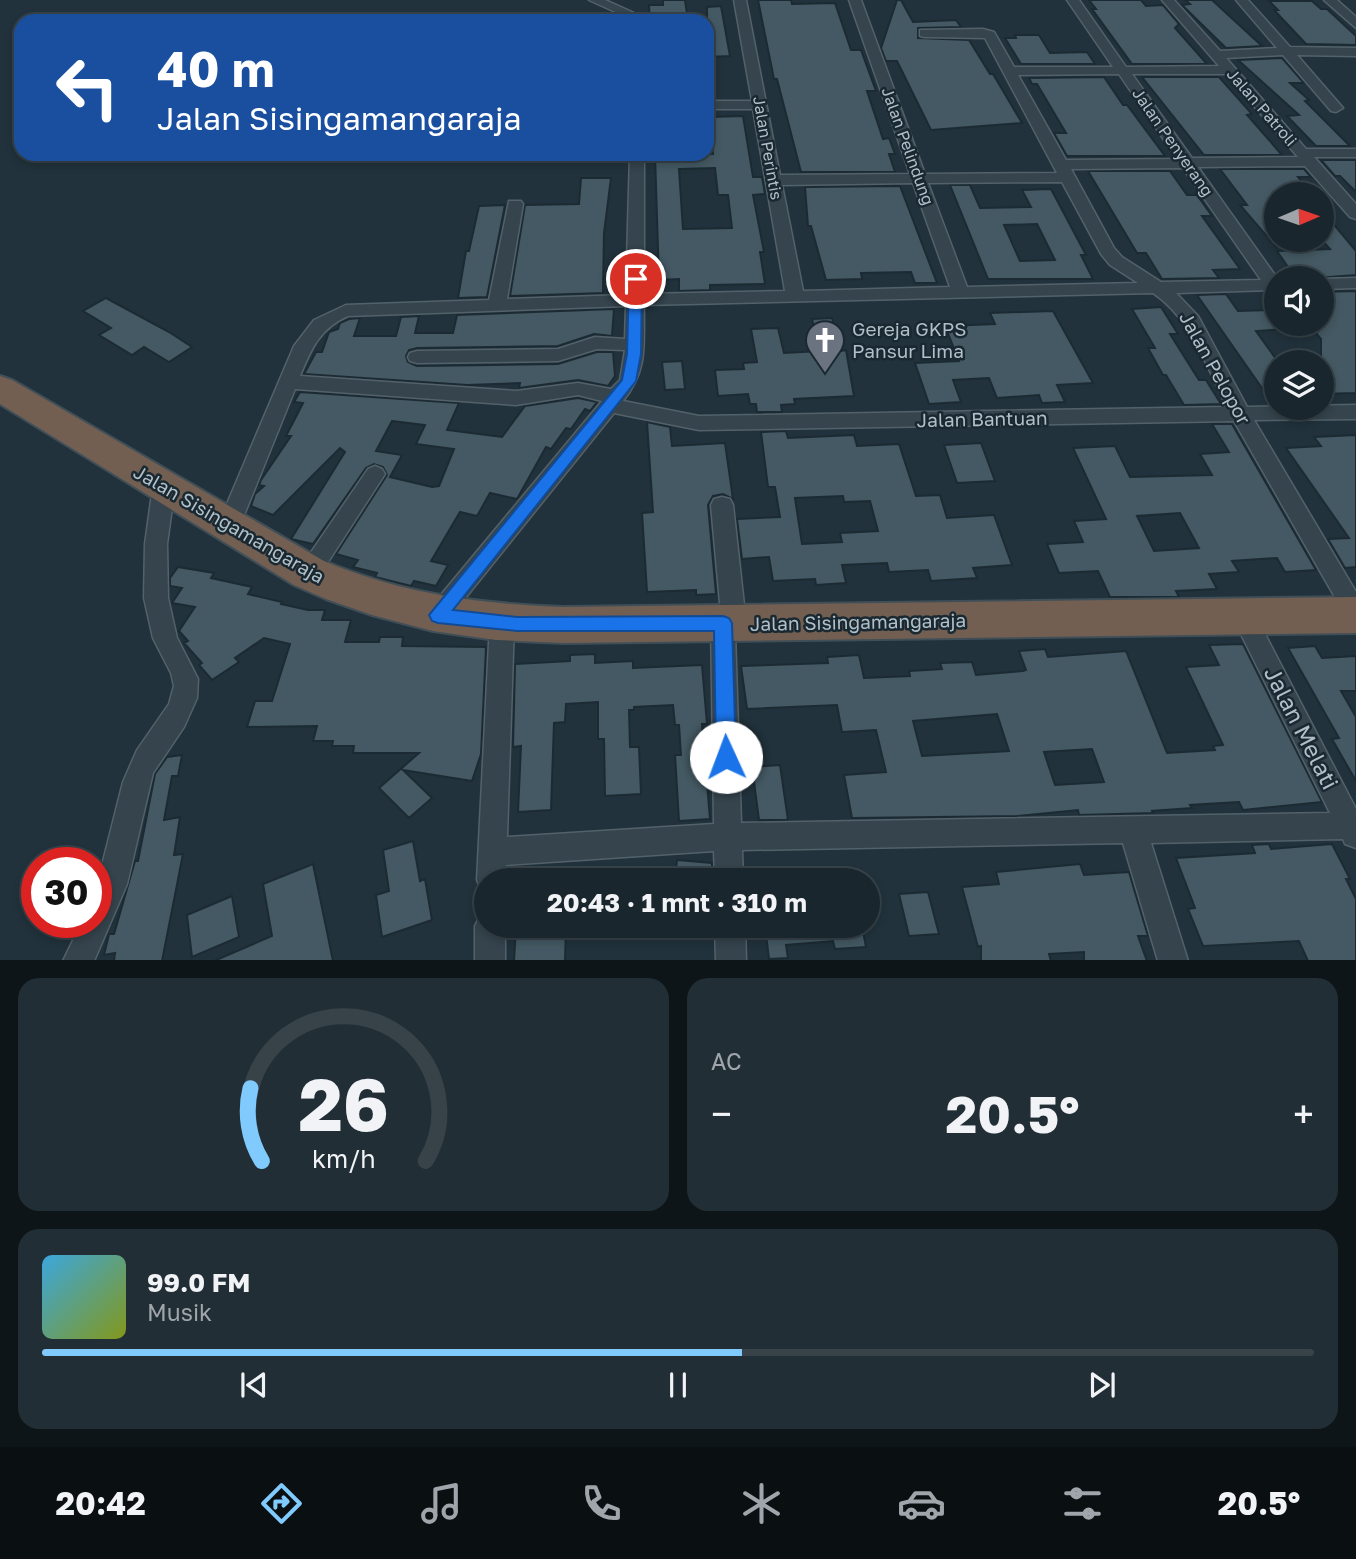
<!DOCTYPE html>
<html lang="id">
<meta charset="utf-8">
<style>
body{margin:0;font-family:"Golos Text",sans-serif;background:#222e35;color:#f1f3f6;height:100vh;display:flex;flex-direction:column;font-size:26px;white-space:nowrap}
*{box-sizing:border-box;margin:0}
p{font-size:23px;color:#9fa5aa}
.icon{flex:none;width:38px;height:38px;fill:none;stroke:currentColor;stroke-width:2;stroke-linecap:round;stroke-linejoin:round}
.map{position:relative;height:960px;overflow:hidden}
.sheet{display:flex;flex-direction:column;gap:18px;padding:18px;background:#0e1519;flex:1}
.sheet>*{flex:none}
.top-card{position:absolute;left:14px;top:14px;width:700px;height:147px;border-radius:21px;box-shadow:0 4px 10px #0003,0 0 0 2px #374349;background:#1a4fa0;color:#fff;overflow:hidden}
.needle{width:46px;rotate:88deg}
.fabs{position:absolute;left:1264px;top:182px;display:grid;gap:14px}
.fabs a{display:grid;place-items:center;width:70px;height:70px;border-radius:50%;background:#19262d;box-shadow:0 4px 10px #0003,0 0 0 2px #374349;font-size:35px}
.speed{position:absolute;left:21px;top:847px;display:flex;gap:14px;font-size:35px;font-weight:700;text-align:center}
.speed>*{display:grid;place-content:center;width:91px;height:91px;border-radius:50%;background:#19262d;box-shadow:0 4px 10px #0003,0 0 0 2px #374349;line-height:1}
.speed .limit{border:10px solid #d22;background:#fff;color:#111}
.pin{position:absolute;display:grid;place-items:center;width:60px;height:60px;color:#fff;margin:-30px;border:4px solid #fff;border-radius:50%;box-shadow:0 2px 7px #0007}
.me{position:absolute;width:77px;margin:-38px;rotate:358deg;stroke-linejoin:round;filter:drop-shadow(0 0 5px #0008)}
.turn{display:flex;align-items:center;gap:24px;height:147px;padding:0 28px;font-size:32px}
.turn .icon{width:91px;height:91px;stroke-width:2.5}
.turn b{display:block;font-size:49px;line-height:60px}
.big{font-size:52px;font-weight:700;line-height:1.1}
.sheet .card{flex:1;display:flex;flex-direction:column;justify-content:center;gap:10px;min-width:0;padding:0 24px;border-radius:21px;background:#222e35}
.sheet .dial{align-items:center;gap:0}
.dial svg{height:182px;overflow:visible;fill:none;stroke:#374349;stroke-width:7;stroke-linecap:round;text-anchor:middle}
.dial text{fill:#f1f3f6;stroke:none}
.song{display:flex;align-items:center;gap:21px}
.cover{width:84px;height:84px;border-radius:10px;background:linear-gradient(135deg,hsl(200 70% 55%),hsl(70 70% 35%))}
.played{height:7px;border-radius:4px;background:linear-gradient(90deg,#80cafd 55%,#374349 55%)}
.keys{display:flex;justify-content:space-around;direction:ltr}
.heat{display:flex;justify-content:space-between;align-items:center;font-size:38px;direction:ltr}
.sheet .tiles{flex:1;display:grid;gap:18px;grid-template-columns:1fr 1fr}
.card:last-child{grid-column:span 2}
.trip{position:absolute;left:474px;top:868px;width:406px;height:70px;border-radius:35px;background:#19262d;box-shadow:0 4px 10px #0003,0 0 0 2px #374349;font-weight:700;line-height:70px;text-align:center}
.tab-bar{display:flex;height:112px;justify-content:space-around;align-items:center;background:#0a0f12;color:#9fa5aa}
.tab-bar .icon{width:49px;height:49px}
.tab-bar .selected{color:#80cafd}
.tab-bar b{font-size:32px;color:#f1f3f6}
.map>svg:first-child{display:block}
</style>
<div class="map">
<svg width="1356" height="961" viewBox="0 0 1356 961">
<rect width="100%" height="100%" fill="#21323c"/>
<!-- building -->
<path fill="#445963" stroke="#1c2b33" stroke-width="2" fill-rule="evenodd" d="M663,0H685L688,21H650L649,5H663Z
M758,0H791L792,4L835,3L851,50H861L876,91H867L883,139L889,138L895,154H889L895,172H801L777,79H774Z
M897,0H901L913,22L956,20L961,27L918,28V38L969,40L990,74H993L1022,123L931,130L897,61H886L881,48Z
M1089,0H1141L1146,6L1163,5L1179,24L1175,28L1207,64H1132L1092,9H1096Z
M1185,0H1212L1262,46L1226,48L1182,5L1190,4Z
M1269,1H1312L1321,9H1327L1356,36V45L1306,44L1274,10H1278Z
M721,6L730,56L707,57V7Z
M1015,35H1039L1050,53L1087,52L1095,64H1021L1005,38H1016Z
M1282,58L1304,83H1290L1309,100L1305,101L1350,146H1316L1287,116L1299,115L1238,60Z
M1104,77L1123,105H1127L1165,156H1067L1054,133H1066L1037,84H1032L1029,78Z
M1142,77H1219L1252,114L1247,115L1282,155H1204Z
M743,116L753,177H762L765,194L753,195L764,252H760L765,284L710,285V290L679,291V279L659,280L655,154H713L709,117ZM715,168L718,195H728L732,228L683,229L679,169Z
M1321,160H1356V192L1340,176H1335Z
M1220,169H1304L1311,177H1298L1312,194H1276V247L1240,205H1247Z
M1088,171H1170L1187,195H1197L1212,216H1202L1240,269L1213,270L1219,278L1162,279L1146,253H1137Z
M581,178H611L604,233L603,293L510,296L525,205L579,204Z
M950,185H970L980,208L1031,207L1022,190L1051,189L1086,255H1081L1093,279H988ZM1037,224L1055,260L1020,261L1004,225Z
M900,186L937,283H915L911,272L861,273L862,279L826,280L811,226H808L805,187Z
M505,205L487,297L458,298L466,251H469L479,206Z
M1321,209L1356,251V275L1316,278L1307,266L1288,267L1277,251L1330,249L1321,239Z
M1356,291V393L1321,394V339L1309,324H1321V292Z
M1226,294L1238,311L1270,310L1276,317V324H1281L1285,329L1256,331L1276,359V404H1273L1197,295Z
M106,298L169,332L192,347L169,362L144,347L132,355L99,335L111,328L83,311Z
M1161,307L1178,334H1170L1199,380H1206L1221,404L1184,405L1166,375H1163L1148,348H1155L1132,309Z
M614,309L612,336L594,334L558,346L417,348L409,350L406,356L408,362L417,366L558,364L597,352H613L615,376L608,386L578,380L519,388L520,383L467,385L304,374L316,352H322L329,332L338,329L340,323L349,319L360,318L354,336H396L401,317L419,316L415,333H453L457,315Z
M1053,311L1093,383L1057,385L1065,402L1042,403L1039,395L997,398L989,378L953,380L961,402L929,404L915,363L959,361L945,326L995,324L990,313Z
M832,318L841,351L846,350L854,396L794,399L795,404L781,405L782,412H757L756,404H750L748,394L718,396L715,370L744,369L743,363L757,362L751,329L778,328L784,353L820,351L812,319Z
M682,361L685,389L665,390L662,362Z
M300,392L459,403L447,430L502,437L525,406L578,398L597,402L590,411L585,409L571,429L566,428L551,449L546,447L517,499L490,493L477,516L460,512L431,561L448,565L436,586L414,581L411,586L375,577L377,573L353,567L358,560L336,554L387,475L383,467L374,464L366,468L313,544L291,539L345,452L340,448L273,515L251,506L255,494L264,486L259,485L261,480L291,436H286L303,403L294,402ZM392,421L425,425L416,444L454,449L439,486L432,487L390,477L402,455L376,451Z
M647,422L670,427L672,446L725,443L733,499L723,494L713,496L708,505L716,594L696,595V590L647,592L642,513L653,512Z
M1212,424H1232L1316,570L1285,572L1277,558L1232,561L1239,572L1209,574L1217,589L1176,591L1179,597H1110L1098,571L1059,573L1047,544L1083,542L1074,521L1106,519L1073,448L1115,446L1130,477L1212,475L1200,454L1229,452ZM1180,513L1199,548L1154,551L1137,516Z
M786,431L788,438L854,435L857,446L899,444L916,496L940,495L947,518L994,515L1012,565L973,568L977,578L931,581L928,570L889,572L887,563L842,565L846,583L816,585L815,579L773,581L769,557L742,559L737,519L780,517L775,487H768L761,432ZM843,496L844,502L870,501L878,531L840,533L842,542L802,544L795,498Z
M1356,435V567L1345,568L1328,539L1349,538L1286,448L1321,446L1314,437Z
M981,443L995,481L957,483L944,445Z
M178,567L214,573L211,578L252,587L248,594L282,602L281,604L308,610H325L322,620H351L345,642H379L380,637H403L402,646L486,647L481,754L472,781L403,770L432,798L409,818L379,788L419,753H353L354,746H332L333,741H313L317,726L247,727L255,701H272L290,644L264,638L235,658L239,662L212,680L199,665L202,663L184,643L188,641L179,631L195,607L172,603L182,588L170,586V578Z
M1243,644L1322,802L1243,810L1239,802L1190,805L1192,808L1152,811L1153,813L1079,815L1078,810L1018,816L852,818L844,775L886,772L876,730L842,732L837,705L747,709L741,666L828,663L827,657L859,655L864,678L910,676L909,671L942,669L940,663L972,662L976,675L1023,671L1026,670L1019,651L1045,649L1048,657L1126,651L1167,753L1215,750L1213,746L1223,745L1186,667L1219,665L1209,645ZM997,714L1009,751L922,756L913,721ZM1092,749L1104,782L1055,785L1044,752Z
M1315,646L1322,658L1356,656V691H1341L1356,717V781L1332,739L1339,738L1288,648Z
M595,654V663L633,661V668L702,665L707,724H702L710,819L679,821L675,755H681L679,725H675L673,705L634,707V710H629L630,747H639L641,794L605,796L604,739H598V702L566,704L565,722L554,723L551,810L518,812L521,746L513,747L515,664L570,661V655Z
M182,755L178,776H172L164,820L180,817L174,855L183,854L162,961H114L115,953L104,955L109,934H114L135,861H138L155,774L167,757Z
M780,765L788,820H759L752,767Z
M413,841L420,881L425,879L432,920L382,937L376,895L389,891L383,850Z
M1269,844L1271,849L1332,844L1350,879H1346L1356,899V961H1308L1299,941L1203,946L1188,909L1195,908L1176,858L1255,853L1252,845Z
M677,860L712,863V880H675Z
M313,864L333,961H214L272,936L263,884Z
M1080,864L1084,875L1129,872L1148,936H1138L1147,961H1084V952L1049,954L1051,961H981V946L978,947L962,887L999,884L996,872Z
M928,892L939,934L909,936L899,894Z
M232,896L239,937L192,957L187,915Z
M516,926H566L565,961H514Z
M765,926H862L866,947L835,949L833,941L786,945L788,958L769,959Z"/>
<g fill="none" stroke-linecap="round" stroke-linejoin="round">
<defs>
<path id="street" d="M589,0H605L643,17L633,20Z
M734,0H746L780,175L910,174L849,0H861L925,174L1057,173L985,38L924,37L920,36V30L983,29L994,32L1014,67H1113L1067,0H1079L1126,67L1219,66L1162,0H1174L1220,51L1277,48L1236,0H1248L1290,47L1356,48V56L1297,55L1343,108L1336,112L1331,111L1283,55L1226,58L1306,149H1356V157H1314L1356,204V219L1350,217L1305,166L1198,167L1277,278L1276,290L1176,293L1198,316L1247,407L1356,405V419L1254,420L1356,592V623L1348,620L1234,421L699,430L614,413L446,622L438,625L430,622L426,615L430,608L602,401L578,395L516,405L295,389L240,525L237,531L229,533L221,531L218,525L294,346L314,320L346,305L489,300L509,201H521L523,204L507,299L626,295L630,154H644V294L785,291L753,109H707V101H752ZM1119,74L1177,159L1066,160L1018,75ZM1132,74H1226L1298,157L1192,158ZM1183,168L1261,280L1161,282L1122,257L1114,248L1071,169ZM1062,182L1101,254L1110,265L1138,283L967,287L928,183ZM913,183L950,287L803,291L782,185ZM1153,293C1191,318 1207,368 1227,407L699,416L623,401C649,369 643,344 644,305ZM626,306L625,339L595,337L558,349L417,351L410,353L408,357L410,361L417,363L558,361L597,349L625,350L620,380L611,389L578,383L516,391L300,376C311,349 320,328 348,316Z
M1324,0H1337L1356,17V28Z
M1356,278V288L1321,289V279Z
M375,466L382,469L385,474L317,579L309,582L301,579L298,573L301,567L368,469Z
M164,478L171,481L175,486L167,544L168,598L177,638L198,679L197,698L184,727L153,773L127,884L94,961H63L82,922H96V889L123,782L137,750L169,704L174,686L171,673L153,638L144,598L145,544L153,486L157,481Z
M722,497L730,499L733,505L746,623L742,630L735,632L741,823L1330,813L1233,618L1237,611L1245,608L1253,611L1356,809V848L1345,844L1343,839L1151,843L1188,961H1158L1123,843L742,850L743,880H715L714,851L506,865L505,880H486V892L481,890L477,880L490,623L494,616L502,613L510,616L514,623L507,837L714,824L711,623L715,616L721,614L711,505L714,499Z
M486,913V926H505V961H475V926L480,916Z
M715,926H745L746,961H716Z"/>
<path id="highway" d="M0,376L12,380L324,561C402,594 480,604 564,607L1356,597V633L564,643L496,640L433,631L372,615L326,599L294,585L0,404Z"/>
</defs>
<!-- street casing -->
<use href="#street" stroke="#53626a" stroke-width="3"/>
<!-- highway casing -->
<use href="#highway" stroke="#404f57" stroke-width="4"/>
<!-- street -->
<use href="#street" fill="#35444d" fill-rule="evenodd"/>
<!-- highway -->
<use href="#highway" fill="#735f52" fill-rule="evenodd"/>
</g>
<!-- route -->
<path fill="#1a73e8" stroke="#114b97" stroke-width="2" d="M636,275L642,279L641,354L636,381L453,610L517,617L723,616L729,618L732,623L736,757L733,763L726,766L719,763L716,757L714,631H517L438,623L432,621L429,615L622,380L627,354L629,279Z"/>
<!-- icons -->
<defs>
<symbol id="church-pin" viewBox="-11 -11 22 30"><path d="M0 17L-7.5 6A9.5 9.5 0 1 1 7.5 6Z" fill="#6b7280" stroke="#1a2931"/><path d="M-1.2-6h2.4v3.5h3.3v2.4h-3.3V6h-2.4V-.1h-3.3v-2.4h3.3Z" fill="#fff"/></symbol>
</defs>
<g fill-rule="evenodd">
<use href="#church-pin" x="803" y="318" width="44" height="60"/>
</g>
<g text-anchor="middle" stroke-width="5" stroke-linejoin="round" paint-order="stroke">
<!-- far-street labels -->
<g font-size="16" fill="#b0bfc8" stroke="#1a2931">
<text transform="translate(1262 107) rotate(49)" y="6">Jalan Patroli</text>
<text transform="translate(1173 142) rotate(55)" y="6">Jalan Penyerang</text>
<text transform="translate(908 146) rotate(70)" y="6">Jalan Pelindung</text>
<text transform="translate(768 148) rotate(80)" y="6">Jalan Perintis</text>
</g>
<!-- poi labels -->
<g font-size="19" fill="#b0bfc8" stroke="#1a2931" text-anchor="start">
<text x="852" y="336">Gereja GKPS<tspan x="852" dy="22">Pansur Lima</tspan></text>
</g>
<!-- street labels -->
<g font-size="19" fill="#b0bfc8" stroke="#1a2931">
<text transform="translate(1215 368) rotate(61)" y="7">Jalan Pelopor</text>
<text transform="translate(982 419) rotate(-1)" y="7">Jalan Bantuan</text>
<text transform="translate(229 524) rotate(30)" y="7">Jalan Sisingamangaraja</text>
<text transform="translate(858 622) rotate(-1)" y="7">Jalan Sisingamangaraja</text>
</g>
<!-- near-street labels -->
<g font-size="23" fill="#b0bfc8" stroke="#1a2931">
<text transform="translate(1301 728) rotate(63)" y="8">Jalan Melati</text>
</g>
</g>
</svg>
<div class="fabs">
<a><svg class="needle" viewBox="-14 -14 28 28"><path d="M0-13l5 13h-10z" fill="#e53935"/><path d="M0 13l5-13h-10z" fill="#9fa5aa"/></svg></a>
<a><svg class="icon" aria-label="sound" viewBox="0 0 24 24"><path d="M4 9h4l5-4v14l-5-4H4zM17 9q2 3 0 6"/></svg></a>
<a><svg class="icon" aria-label="layers" viewBox="0 0 24 24"><path d="M12 4l9 5-9 5-9-5zM3 14l9 5 9-5"/></svg></a>
</div>
<div class="speed"><div class="limit">30</div></div>
<div class="pin" style="left:636px;top:279px;background:#d93025"><svg class="icon" aria-label="arrive" viewBox="0 0 24 24"><path d="M6 21V4h12l-3 4 3 4H6"/></svg></div>
<svg class="me" style="left:726px;top:757px" viewBox="-20 -20 40 40"><circle r="19" fill="#fff"/><path d="M0-13L10 11 0 6-10 11z" fill="#1a73e8"/></svg>
<div class="trip">20:43 · 1 mnt · 310 m</div>
<div class="top-card">
<div class="turn"><svg class="icon" aria-label="left" viewBox="0 0 24 24"><path d="M17 20v-9H6M10 6l-5 5 5 5"/></svg><div><b>40 m</b>Jalan Sisingamangaraja</div></div>
</div>
</div>
<section class="sheet">
<div class="tiles">
<div class="card dial"><svg viewBox="0 0 100 80">
<path d="M14 69A42 42 0 1 1 86 69"/>
<path d="M14 69A42 42 0 0 1 9 37" stroke="#80cafd"/>
<text x="50" y="56" font-size="32" font-weight="700">26</text>
<text x="50" y="72" font-size="11">km/h</text>
</svg></div>
<div class="card"><p>AC</p>
<div class="heat"><a>−</a><b class="big">20.5°</b><a>+</a></div>
</div>
<div class="card">
<div class="song"><i class="cover"></i><div><b>99.0 FM</b><p>Musik</p></div></div>
<div class="played"></div>
<div class="keys"><svg class="icon" aria-label="previous" viewBox="0 0 24 24"><path d="M18 5L8 12l10 7zM5 5v14"/></svg><svg class="icon" aria-label="pause" viewBox="0 0 24 24"><path d="M8 5v14M16 5v14"/></svg><svg class="icon" aria-label="next" viewBox="0 0 24 24"><path d="M6 5l10 7-10 7zM19 5v14"/></svg></div>
</div>
</div>
</section>
<nav class="tab-bar">
<b>20:42</b>
<svg class="icon selected" aria-label="directions" viewBox="0 0 24 24"><path d="M12 3l9 9-9 9-9-9zM9 14v-3h6M13 9l2 2-2 2"/></svg>
<svg class="icon" aria-label="music" viewBox="0 0 24 24"><path d="M9 18V5l10-2v13"/><circle cx="6" cy="18" r="3"/><circle cx="16" cy="16" r="3"/></svg>
<svg class="icon" aria-label="phone" viewBox="0 0 24 24"><path d="M5 4h4l2 5-3 2q2 4 5 5l2-3 5 2v4C11 20 4 13 5 4z"/></svg>
<svg class="icon" aria-label="climate" viewBox="0 0 24 24"><path d="M12 3v18M4 7l16 10M4 17L20 7"/></svg>
<svg class="icon" aria-label="car" viewBox="0 0 24 24"><path d="M5 17H2v-5l4-1 3-4h7l3 4 3 1v5h-3M9 17h6M6 11h13"/><circle cx="7" cy="17" r="2"/><circle cx="17" cy="17" r="2"/></svg>
<svg class="icon" aria-label="filters" viewBox="0 0 24 24"><path d="M4 7h16M4 17h16"/><circle cx="9" cy="7" r="2"/><circle cx="15" cy="17" r="2"/></svg>
<b>20.5°</b>
</nav>
